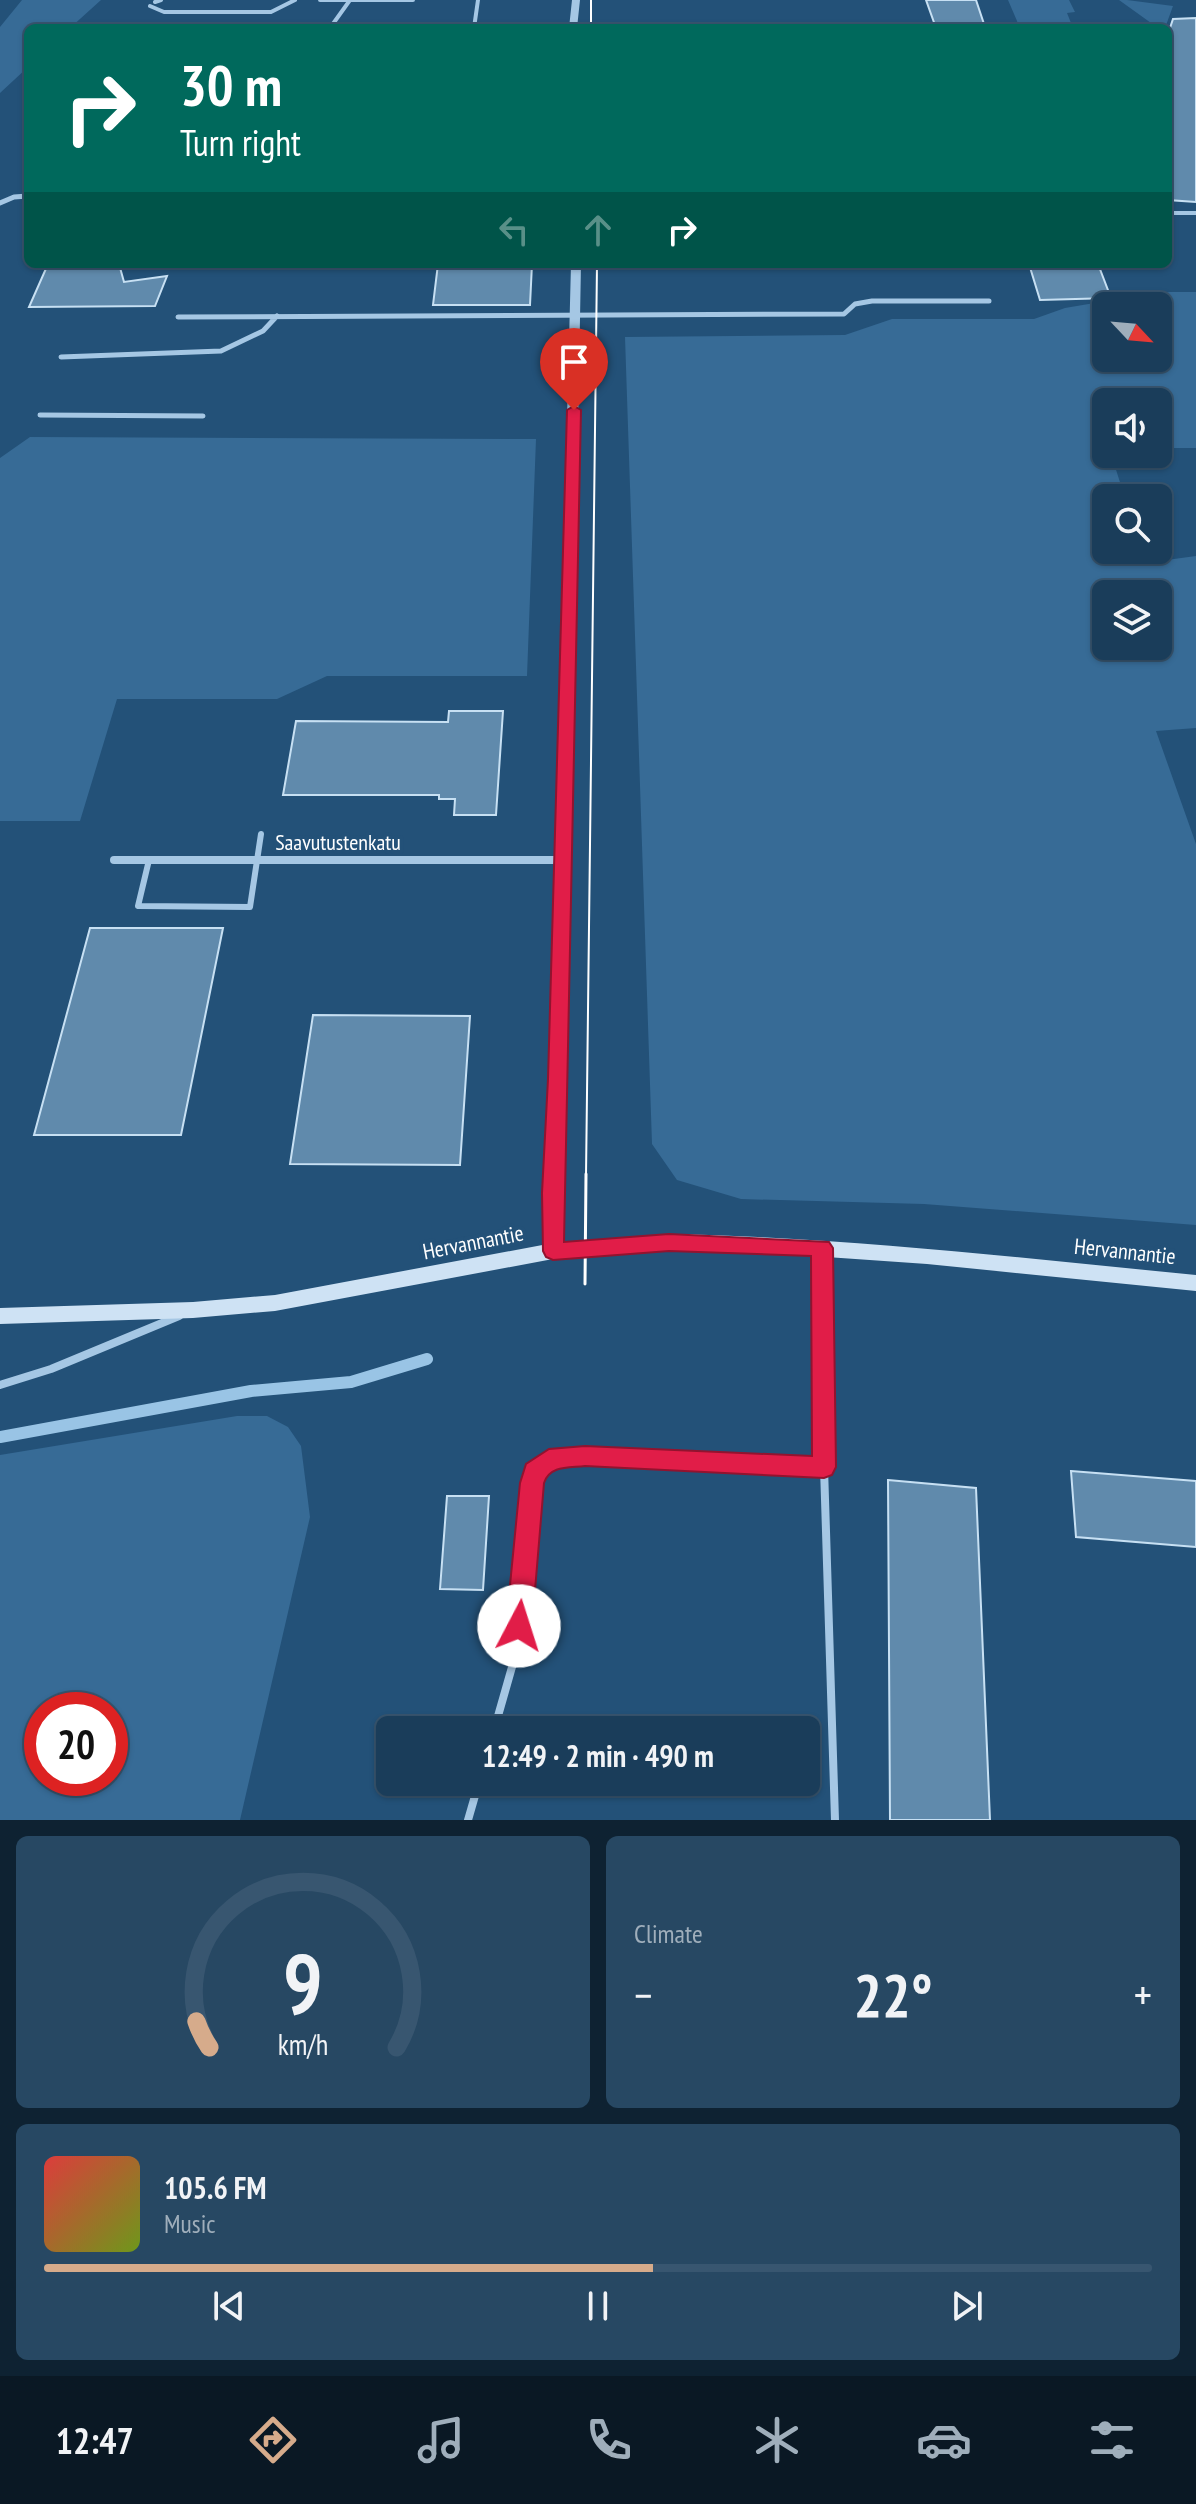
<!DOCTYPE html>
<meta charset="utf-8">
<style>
body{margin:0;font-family:"PT Sans Narrow",sans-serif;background:#274863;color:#f1f3f6;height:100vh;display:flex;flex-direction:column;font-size:30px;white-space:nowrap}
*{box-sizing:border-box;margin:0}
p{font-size:26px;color:#9faebb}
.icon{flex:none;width:44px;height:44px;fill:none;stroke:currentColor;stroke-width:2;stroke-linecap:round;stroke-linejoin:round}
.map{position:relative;height:1820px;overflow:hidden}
.panel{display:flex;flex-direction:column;gap:16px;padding:16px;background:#0e2232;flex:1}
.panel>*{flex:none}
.banner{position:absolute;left:24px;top:24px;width:1148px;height:244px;border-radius:12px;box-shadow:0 2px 6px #0004,0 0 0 2px #385670;background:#00695c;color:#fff;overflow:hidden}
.needle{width:52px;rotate:116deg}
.fabs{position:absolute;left:1092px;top:292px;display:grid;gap:16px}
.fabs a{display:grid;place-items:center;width:80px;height:80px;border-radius:12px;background:#1a3d5a;box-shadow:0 2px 6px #0004,0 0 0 2px #385670;font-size:40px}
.speed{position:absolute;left:24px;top:1692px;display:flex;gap:16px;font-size:40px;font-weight:700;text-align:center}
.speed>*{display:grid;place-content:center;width:104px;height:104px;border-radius:50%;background:#1a3d5a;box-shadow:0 2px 6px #0004,0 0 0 2px #385670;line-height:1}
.speed .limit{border:12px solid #d22;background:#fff;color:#111}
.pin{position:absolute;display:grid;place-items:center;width:68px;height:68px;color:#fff;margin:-82px -34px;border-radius:50% 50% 50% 0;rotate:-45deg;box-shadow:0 0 8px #0007}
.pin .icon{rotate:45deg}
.me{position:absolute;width:88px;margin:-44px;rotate:5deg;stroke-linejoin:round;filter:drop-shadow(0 0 6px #0008)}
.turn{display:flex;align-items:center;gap:28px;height:168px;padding:0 24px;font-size:36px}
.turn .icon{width:104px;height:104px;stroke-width:2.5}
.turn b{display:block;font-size:56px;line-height:68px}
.lanes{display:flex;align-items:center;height:76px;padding:0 24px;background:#0003;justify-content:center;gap:40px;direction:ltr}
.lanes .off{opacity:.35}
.big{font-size:60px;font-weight:700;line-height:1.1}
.panel .card{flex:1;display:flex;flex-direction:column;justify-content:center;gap:12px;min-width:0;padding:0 28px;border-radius:12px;background:#274863}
.panel .dial{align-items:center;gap:0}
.dial svg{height:208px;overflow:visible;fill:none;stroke:#385670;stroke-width:7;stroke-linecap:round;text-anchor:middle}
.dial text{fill:#f1f3f6;stroke:none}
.song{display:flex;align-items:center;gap:24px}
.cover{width:96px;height:96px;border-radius:12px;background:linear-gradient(135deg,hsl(0 70% 55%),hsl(80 70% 35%))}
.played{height:8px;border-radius:4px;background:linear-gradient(90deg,#d6ab8b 55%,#385670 55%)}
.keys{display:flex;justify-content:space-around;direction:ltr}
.heat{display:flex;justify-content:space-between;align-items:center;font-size:44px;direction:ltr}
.panel .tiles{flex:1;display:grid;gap:16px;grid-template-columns:1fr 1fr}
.card:last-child{grid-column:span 2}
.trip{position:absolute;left:376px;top:1716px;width:444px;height:80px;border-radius:12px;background:#1a3d5a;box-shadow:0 2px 6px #0004,0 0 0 2px #385670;font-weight:700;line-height:80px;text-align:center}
.tab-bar{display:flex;height:128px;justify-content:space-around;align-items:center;background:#0a1824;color:#9faebb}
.tab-bar .icon{width:56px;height:56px}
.tab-bar .current{color:#d6ab8b}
.tab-bar b{font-size:36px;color:#f1f3f6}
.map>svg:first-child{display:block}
</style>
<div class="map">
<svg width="1196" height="1820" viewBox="0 0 1196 1820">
<rect width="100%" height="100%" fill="#235178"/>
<!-- green -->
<path fill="#376b96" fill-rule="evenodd" d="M22,0H101L70,28H28V67L0,93V27Z
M1008,0H1069L1075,12L1067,13L1073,28H1020Z
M1119,0H1127L1173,6L1165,28H1158Z
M1123,292H1196V448H1158V402H1106V454H1111L1125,498H1106V550H1140V558L1152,562L1196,556V728L1156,731L1196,844V1225L924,1204L741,1199L677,1180L652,1144L625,337L845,335L892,319H1034L1065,308L1124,298ZM1106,306H1158V358H1106ZM1106,594H1158V646H1106Z
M30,437L536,439L527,676H327L277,699H117L80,821H0V458Z
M237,1416H267L288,1427L301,1446L310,1517L240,1820H0V1455ZM42,1710H110V1778H42Z"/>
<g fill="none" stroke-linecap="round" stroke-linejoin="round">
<!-- stream -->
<path stroke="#99c4e5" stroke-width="12" d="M0,1437L251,1391L351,1382L427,1359"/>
</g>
<!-- building -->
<path fill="#608aac" stroke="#c7e0f3" stroke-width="2" d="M926,0H976L985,27L936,28Z
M1196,18V202L1168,200V34L1173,19Z
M48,264H119L124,282L167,276L155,306L29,307Z
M438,264H532L530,305H433Z
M1029,264H1098L1111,298L1040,300Z
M449,711H503L496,815H454L455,799H439V795H283L296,721L448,722Z
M90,928H223L181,1135H34Z
M313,1015L470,1016L460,1165L290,1164Z
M1071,1471L1196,1481V1547L1076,1537Z
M888,1480L976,1488L990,1820H890Z
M447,1496H489L483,1590L440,1589Z"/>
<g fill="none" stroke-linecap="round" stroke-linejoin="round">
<!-- service-far3 -->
<path stroke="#a5c7e4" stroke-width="4" d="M320,0H413
M155,2L161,0
M150,6L164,12H271L295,0
M330,28L350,0
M474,28L478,0
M1173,213H1196"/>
<!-- service-far2 -->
<path stroke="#a5c7e4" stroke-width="5" d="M178,317L844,314L855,304L872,301H989
M61,357L221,351L263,331L277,316
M40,415L203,416"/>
<!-- service-far1 -->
<path stroke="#a5c7e4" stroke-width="6" d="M149,860L138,906L250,907L261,834"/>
<!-- service -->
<path stroke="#a5c7e4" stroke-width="8" d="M822,1251V1403L835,1820
M0,1385L51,1369L179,1316
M494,1730L512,1667L519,1626L532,1483L546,1463L560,1458L585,1456L824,1467
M468,1820L479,1782"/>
<!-- minor-far1 -->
<path stroke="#a5c7e4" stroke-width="5" d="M0,203L14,197L28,196"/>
<!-- minor -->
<path stroke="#a5c7e4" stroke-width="8" d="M114,860H561"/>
<!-- tertiary -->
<path fill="#a5c7e4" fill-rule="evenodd" d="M572,0H580L577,28H569Z
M571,264H581L566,1079L560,1193L561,1251L559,1256L553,1258L547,1256L545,1251L544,1193L550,1079Z"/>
<!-- secondary -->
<path fill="#cee2f4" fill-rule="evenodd" d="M669,1234C845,1237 1021,1258 1196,1275V1291L927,1264L742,1251L669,1250L553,1259L275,1311L193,1318L0,1324V1308L193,1302L275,1295L553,1243Z"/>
<!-- tram-far1 -->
<path stroke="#fff" stroke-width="2" d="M591,0V28
M586,1176L597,264"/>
<!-- tram -->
<path stroke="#fff" stroke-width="3" d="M585,1284L586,1174"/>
</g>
<!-- route -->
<path fill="#e11d48" stroke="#92132f" stroke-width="2" d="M574,406L581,410L564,1242L669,1234L829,1242L833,1248L836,1467L832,1475L824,1478L585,1466C569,1468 550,1465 544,1483L532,1626L528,1634L519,1637L510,1634L506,1626L520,1483L526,1464L549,1449L585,1446L812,1456L811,1256L669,1251L553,1260L546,1257L543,1251L542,1193L548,1079L567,410Z"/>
<g text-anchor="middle" stroke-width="8" stroke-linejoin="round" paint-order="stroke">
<!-- street labels -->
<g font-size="22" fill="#fff" stroke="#235178">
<text x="338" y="850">Saavutustenkatu</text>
<text transform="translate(473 1242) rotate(-11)" y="8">Hervannantie</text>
<text transform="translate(1125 1251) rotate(6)" y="8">Hervannantie</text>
</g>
</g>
</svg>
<div class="fabs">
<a><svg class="needle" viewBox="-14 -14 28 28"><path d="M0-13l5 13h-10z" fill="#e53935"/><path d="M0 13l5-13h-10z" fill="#9faebb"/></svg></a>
<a><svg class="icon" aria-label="sound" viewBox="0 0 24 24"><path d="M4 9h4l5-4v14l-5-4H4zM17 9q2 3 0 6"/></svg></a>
<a><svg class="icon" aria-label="search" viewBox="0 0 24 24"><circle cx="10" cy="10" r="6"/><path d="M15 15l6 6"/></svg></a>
<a><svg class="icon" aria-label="layers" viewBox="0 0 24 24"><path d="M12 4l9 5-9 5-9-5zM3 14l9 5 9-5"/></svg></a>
</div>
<div class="speed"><div class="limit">20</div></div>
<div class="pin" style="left:574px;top:410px;background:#d93025"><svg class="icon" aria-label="arrive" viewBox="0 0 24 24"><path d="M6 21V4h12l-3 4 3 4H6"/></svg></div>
<svg class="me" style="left:519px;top:1626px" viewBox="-20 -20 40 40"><circle r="19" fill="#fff"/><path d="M0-13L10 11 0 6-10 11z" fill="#e11d48"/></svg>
<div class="trip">12:49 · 2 min · 490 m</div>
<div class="banner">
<div class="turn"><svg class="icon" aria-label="right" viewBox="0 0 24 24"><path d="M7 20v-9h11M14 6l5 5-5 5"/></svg><div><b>30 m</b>Turn right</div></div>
<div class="lanes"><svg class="icon off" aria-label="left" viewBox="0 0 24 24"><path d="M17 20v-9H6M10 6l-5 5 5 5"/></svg><svg class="icon off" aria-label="ahead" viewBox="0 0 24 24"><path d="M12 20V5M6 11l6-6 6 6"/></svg><svg class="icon" aria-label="right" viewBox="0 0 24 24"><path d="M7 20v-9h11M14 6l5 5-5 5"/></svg></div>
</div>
</div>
<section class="panel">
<div class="tiles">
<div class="card dial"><svg viewBox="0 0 100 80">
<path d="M14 69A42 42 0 1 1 86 69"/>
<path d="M14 69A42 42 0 0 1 9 59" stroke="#d6ab8b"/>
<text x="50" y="56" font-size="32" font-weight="700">9</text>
<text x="50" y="72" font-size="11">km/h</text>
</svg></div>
<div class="card"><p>Climate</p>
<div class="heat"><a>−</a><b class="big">22°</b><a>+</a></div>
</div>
<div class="card">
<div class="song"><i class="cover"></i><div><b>105.6 FM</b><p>Music</p></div></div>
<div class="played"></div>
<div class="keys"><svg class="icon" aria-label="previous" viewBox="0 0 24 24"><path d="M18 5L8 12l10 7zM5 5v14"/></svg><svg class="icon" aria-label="pause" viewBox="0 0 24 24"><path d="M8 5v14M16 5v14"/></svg><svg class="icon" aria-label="next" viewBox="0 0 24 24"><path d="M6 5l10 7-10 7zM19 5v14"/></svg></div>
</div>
</div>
</section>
<nav class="tab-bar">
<b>12:47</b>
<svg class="icon current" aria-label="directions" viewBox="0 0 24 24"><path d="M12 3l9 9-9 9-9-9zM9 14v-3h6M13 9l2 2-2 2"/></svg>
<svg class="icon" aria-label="music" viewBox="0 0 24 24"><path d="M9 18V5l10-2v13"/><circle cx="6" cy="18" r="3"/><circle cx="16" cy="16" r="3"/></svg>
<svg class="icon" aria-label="phone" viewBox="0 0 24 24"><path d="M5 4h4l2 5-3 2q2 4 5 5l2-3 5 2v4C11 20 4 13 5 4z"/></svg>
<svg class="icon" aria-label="climate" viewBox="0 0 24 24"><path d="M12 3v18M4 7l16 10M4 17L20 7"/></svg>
<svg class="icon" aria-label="car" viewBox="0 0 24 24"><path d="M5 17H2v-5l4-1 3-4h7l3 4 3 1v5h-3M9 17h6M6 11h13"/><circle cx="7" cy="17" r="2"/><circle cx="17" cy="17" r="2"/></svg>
<svg class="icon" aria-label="filters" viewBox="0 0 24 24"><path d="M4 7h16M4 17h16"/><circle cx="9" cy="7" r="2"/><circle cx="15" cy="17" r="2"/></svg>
</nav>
